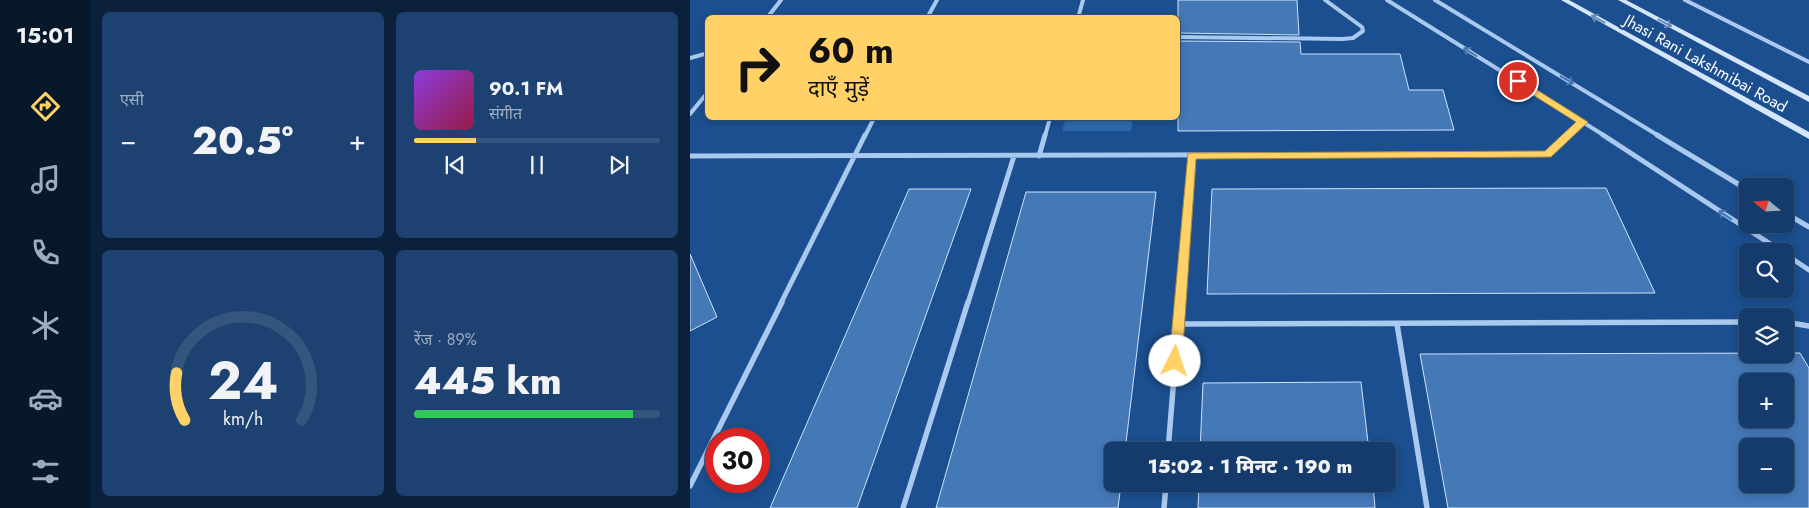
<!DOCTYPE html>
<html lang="hi">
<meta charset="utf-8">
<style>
body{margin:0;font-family:Jost,"Noto Sans Devanagari",sans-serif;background:#1d4271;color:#f1f3f6;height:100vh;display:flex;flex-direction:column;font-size:19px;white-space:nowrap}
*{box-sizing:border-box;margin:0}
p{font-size:16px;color:#9dadc1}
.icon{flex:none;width:28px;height:28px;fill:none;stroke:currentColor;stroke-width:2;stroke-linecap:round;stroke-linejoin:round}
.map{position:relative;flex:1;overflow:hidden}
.sheet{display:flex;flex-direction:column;gap:12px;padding:12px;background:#0b203b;width:600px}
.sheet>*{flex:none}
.guide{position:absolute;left:15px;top:15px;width:475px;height:105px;border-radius:8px;box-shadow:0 2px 8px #0003,0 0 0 1px #33557e;background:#ffd166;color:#111;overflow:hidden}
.needle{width:32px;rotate:288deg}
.buttons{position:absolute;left:1049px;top:178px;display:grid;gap:10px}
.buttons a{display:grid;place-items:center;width:55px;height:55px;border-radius:8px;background:#143b6b;box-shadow:0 2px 8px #0003,0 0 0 1px #33557e;font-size:25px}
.speed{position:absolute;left:15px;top:428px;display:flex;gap:10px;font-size:25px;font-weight:700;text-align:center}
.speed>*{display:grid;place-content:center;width:65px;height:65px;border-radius:50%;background:#143b6b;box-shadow:0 2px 8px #0003,0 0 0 1px #33557e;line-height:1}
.speed .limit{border:8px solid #d22;background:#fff;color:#111}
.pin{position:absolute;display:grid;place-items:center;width:42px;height:42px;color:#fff;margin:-21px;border:2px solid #fff;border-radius:50%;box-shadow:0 1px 5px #0007}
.me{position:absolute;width:55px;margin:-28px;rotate:4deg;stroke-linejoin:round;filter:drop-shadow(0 0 4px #0008)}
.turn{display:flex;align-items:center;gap:18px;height:105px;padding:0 20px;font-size:22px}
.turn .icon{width:65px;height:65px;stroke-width:2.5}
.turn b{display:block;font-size:35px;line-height:42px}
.big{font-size:38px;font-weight:800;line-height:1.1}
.sheet .widget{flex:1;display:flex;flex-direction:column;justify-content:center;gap:8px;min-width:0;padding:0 18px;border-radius:8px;background:#1d4271}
.sheet .dial{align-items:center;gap:0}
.dial svg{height:130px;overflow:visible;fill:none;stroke:#33557e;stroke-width:7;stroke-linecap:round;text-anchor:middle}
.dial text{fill:#f1f3f6;stroke:none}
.song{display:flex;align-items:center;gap:15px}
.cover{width:60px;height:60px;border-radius:8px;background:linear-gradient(135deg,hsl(270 70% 55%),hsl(340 70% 35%))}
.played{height:5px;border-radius:2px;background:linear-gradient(90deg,#ffd166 25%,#33557e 25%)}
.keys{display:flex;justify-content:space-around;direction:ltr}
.heat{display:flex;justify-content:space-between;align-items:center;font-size:28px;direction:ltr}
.charge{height:8px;border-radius:4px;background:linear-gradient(90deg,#34c759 89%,#33557e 0)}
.sheet .tiles{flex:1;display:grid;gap:12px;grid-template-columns:repeat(2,1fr)}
.trip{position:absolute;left:414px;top:442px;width:292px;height:50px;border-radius:8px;background:#143b6b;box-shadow:0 2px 8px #0003,0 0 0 1px #33557e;font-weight:800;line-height:50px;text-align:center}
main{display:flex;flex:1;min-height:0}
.dock{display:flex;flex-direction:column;width:90px;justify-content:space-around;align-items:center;background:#08182b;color:#9dadc1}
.dock .icon{width:35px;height:35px}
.dock .current{color:#ffd166}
.dock b{font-size:22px;color:#f1f3f6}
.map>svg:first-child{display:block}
</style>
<main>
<nav class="dock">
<b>15:01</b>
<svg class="icon current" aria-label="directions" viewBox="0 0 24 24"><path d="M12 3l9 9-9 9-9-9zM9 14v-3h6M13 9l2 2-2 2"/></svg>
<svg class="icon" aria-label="music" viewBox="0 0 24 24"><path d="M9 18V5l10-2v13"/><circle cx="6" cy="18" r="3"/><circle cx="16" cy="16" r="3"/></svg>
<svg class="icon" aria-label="phone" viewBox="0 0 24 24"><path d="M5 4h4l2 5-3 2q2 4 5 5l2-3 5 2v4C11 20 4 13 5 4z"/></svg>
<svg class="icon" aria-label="climate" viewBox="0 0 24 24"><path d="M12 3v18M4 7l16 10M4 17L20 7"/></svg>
<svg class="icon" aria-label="car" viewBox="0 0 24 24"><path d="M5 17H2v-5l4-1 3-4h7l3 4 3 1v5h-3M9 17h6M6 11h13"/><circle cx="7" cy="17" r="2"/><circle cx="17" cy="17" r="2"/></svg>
<svg class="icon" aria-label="filters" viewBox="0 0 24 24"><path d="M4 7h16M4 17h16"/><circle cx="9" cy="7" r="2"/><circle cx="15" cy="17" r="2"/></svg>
</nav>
<section class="sheet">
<div class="tiles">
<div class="widget"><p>एसी</p>
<div class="heat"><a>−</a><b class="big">20.5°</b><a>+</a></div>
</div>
<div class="widget">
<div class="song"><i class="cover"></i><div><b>90.1 FM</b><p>संगीत</p></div></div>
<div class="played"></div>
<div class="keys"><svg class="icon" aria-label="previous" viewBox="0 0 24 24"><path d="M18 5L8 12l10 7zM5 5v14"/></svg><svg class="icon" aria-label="pause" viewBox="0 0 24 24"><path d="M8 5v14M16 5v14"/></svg><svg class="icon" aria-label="next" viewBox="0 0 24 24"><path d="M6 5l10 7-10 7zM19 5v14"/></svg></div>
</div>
<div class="widget dial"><svg viewBox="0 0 100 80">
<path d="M14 69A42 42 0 1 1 86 69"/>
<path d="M14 69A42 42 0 0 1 9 40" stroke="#ffd166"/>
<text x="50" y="56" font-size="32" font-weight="700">24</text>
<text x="50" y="72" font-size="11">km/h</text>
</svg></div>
<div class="widget"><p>रेंज · 89%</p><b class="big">445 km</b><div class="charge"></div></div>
</div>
</section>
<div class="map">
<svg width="1119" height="508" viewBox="0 0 1119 508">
<rect width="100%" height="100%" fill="#1b4f8f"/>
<!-- green -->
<path fill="#2e69ad" d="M376,118H443L441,131H372Z"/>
<!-- building -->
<path fill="#4478b7" stroke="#cfe3fa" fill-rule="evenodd" d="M488,0H607L609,35L488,33Z
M488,41L610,42L611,54H710L719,90H753L764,130L488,131Z
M916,188L965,293L517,294L522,189Z
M219,189H281L167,508H80Z
M336,192H466L435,451H422V484H431L428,508H246Z
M0,254L27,317L0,331Z
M1110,353L1119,368V508H758L730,354ZM1058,381H1095V419H1058ZM1058,446H1095V484H1058Z
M671,382L679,451H510L513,383Z
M509,484H683L685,508H508Z"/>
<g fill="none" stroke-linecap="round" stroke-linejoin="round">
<!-- street-far2 -->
<path stroke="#a9c9ee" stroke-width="4" d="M697,0L915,136
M745,0L969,136
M995,0L1119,62
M77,18L91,0
M237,18L247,0
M388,18L393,0
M488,37L652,39L663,38L673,31L672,27L635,0
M0,58L18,53
M0,114L18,92
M175,136L184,118
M355,136L360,118
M877,136L893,122"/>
<!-- street-far1 -->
<path stroke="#a9c9ee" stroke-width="5" d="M913,135L1091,251
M967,135L1058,190
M0,156L857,154L878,135
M349,156L355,135
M1095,213L1119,227
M1095,254L1119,270
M91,303L175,135
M278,303L324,156
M489,303L501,155"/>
<!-- street -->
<path stroke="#a9c9ee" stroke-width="5.5" d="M1095,322L1119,326
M488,324L1058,322
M707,324L737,508
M478,451L490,302
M0,486L92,302
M213,508L278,302
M474,508L476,484"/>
<!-- secondary -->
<path fill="#d6e6fa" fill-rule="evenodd" d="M871,0H879L1119,132V139Z
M928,0H936L1119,96V102Z"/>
</g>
<!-- one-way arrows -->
<defs><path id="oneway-shaft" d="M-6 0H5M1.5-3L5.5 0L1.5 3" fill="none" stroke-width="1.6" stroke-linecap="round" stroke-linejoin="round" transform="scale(1.25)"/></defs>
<g stroke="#668bba">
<use href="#oneway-shaft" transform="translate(908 19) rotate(-151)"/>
<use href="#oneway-shaft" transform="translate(975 23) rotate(28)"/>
</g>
<g stroke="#4674ac">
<use href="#oneway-shaft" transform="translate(780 52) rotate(-148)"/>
<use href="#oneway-shaft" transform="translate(877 80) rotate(31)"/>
<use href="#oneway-shaft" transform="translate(1035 215) rotate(-147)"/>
</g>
<!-- route -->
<path fill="#ffd166" stroke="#a68842" d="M828,78L898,122L861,157L506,159L492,361L490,365L485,366L481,365L479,361L498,153L855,151L886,122L824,83L823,81Z"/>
<g text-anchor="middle" stroke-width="5" stroke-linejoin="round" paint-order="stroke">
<!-- far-street labels -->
<g font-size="16" fill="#fff" stroke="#1b4f8f">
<text transform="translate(1016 63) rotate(29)" y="6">Jhasi Rani Lakshmibai Road</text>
</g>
</g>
</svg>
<div class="buttons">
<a><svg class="needle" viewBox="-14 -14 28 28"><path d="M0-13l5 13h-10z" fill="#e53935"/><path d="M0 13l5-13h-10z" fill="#9dadc1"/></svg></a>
<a><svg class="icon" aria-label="search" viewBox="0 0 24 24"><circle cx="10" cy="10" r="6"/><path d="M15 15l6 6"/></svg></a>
<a><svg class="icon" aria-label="layers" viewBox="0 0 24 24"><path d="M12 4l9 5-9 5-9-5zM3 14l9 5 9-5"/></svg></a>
<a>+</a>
<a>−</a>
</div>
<div class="speed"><div class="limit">30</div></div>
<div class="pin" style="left:828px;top:81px;background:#d93025"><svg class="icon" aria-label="arrive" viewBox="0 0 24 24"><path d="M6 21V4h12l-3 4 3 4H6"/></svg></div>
<svg class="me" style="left:485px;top:361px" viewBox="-20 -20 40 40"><circle r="19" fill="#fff"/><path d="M0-13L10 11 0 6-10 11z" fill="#ffd166"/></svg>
<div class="trip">15:02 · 1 मिनट · 190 m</div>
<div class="guide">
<div class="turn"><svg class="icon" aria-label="right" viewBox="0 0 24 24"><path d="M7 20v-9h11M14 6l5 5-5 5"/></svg><div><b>60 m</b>दाएँ मुड़ें</div></div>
</div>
</div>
</main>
